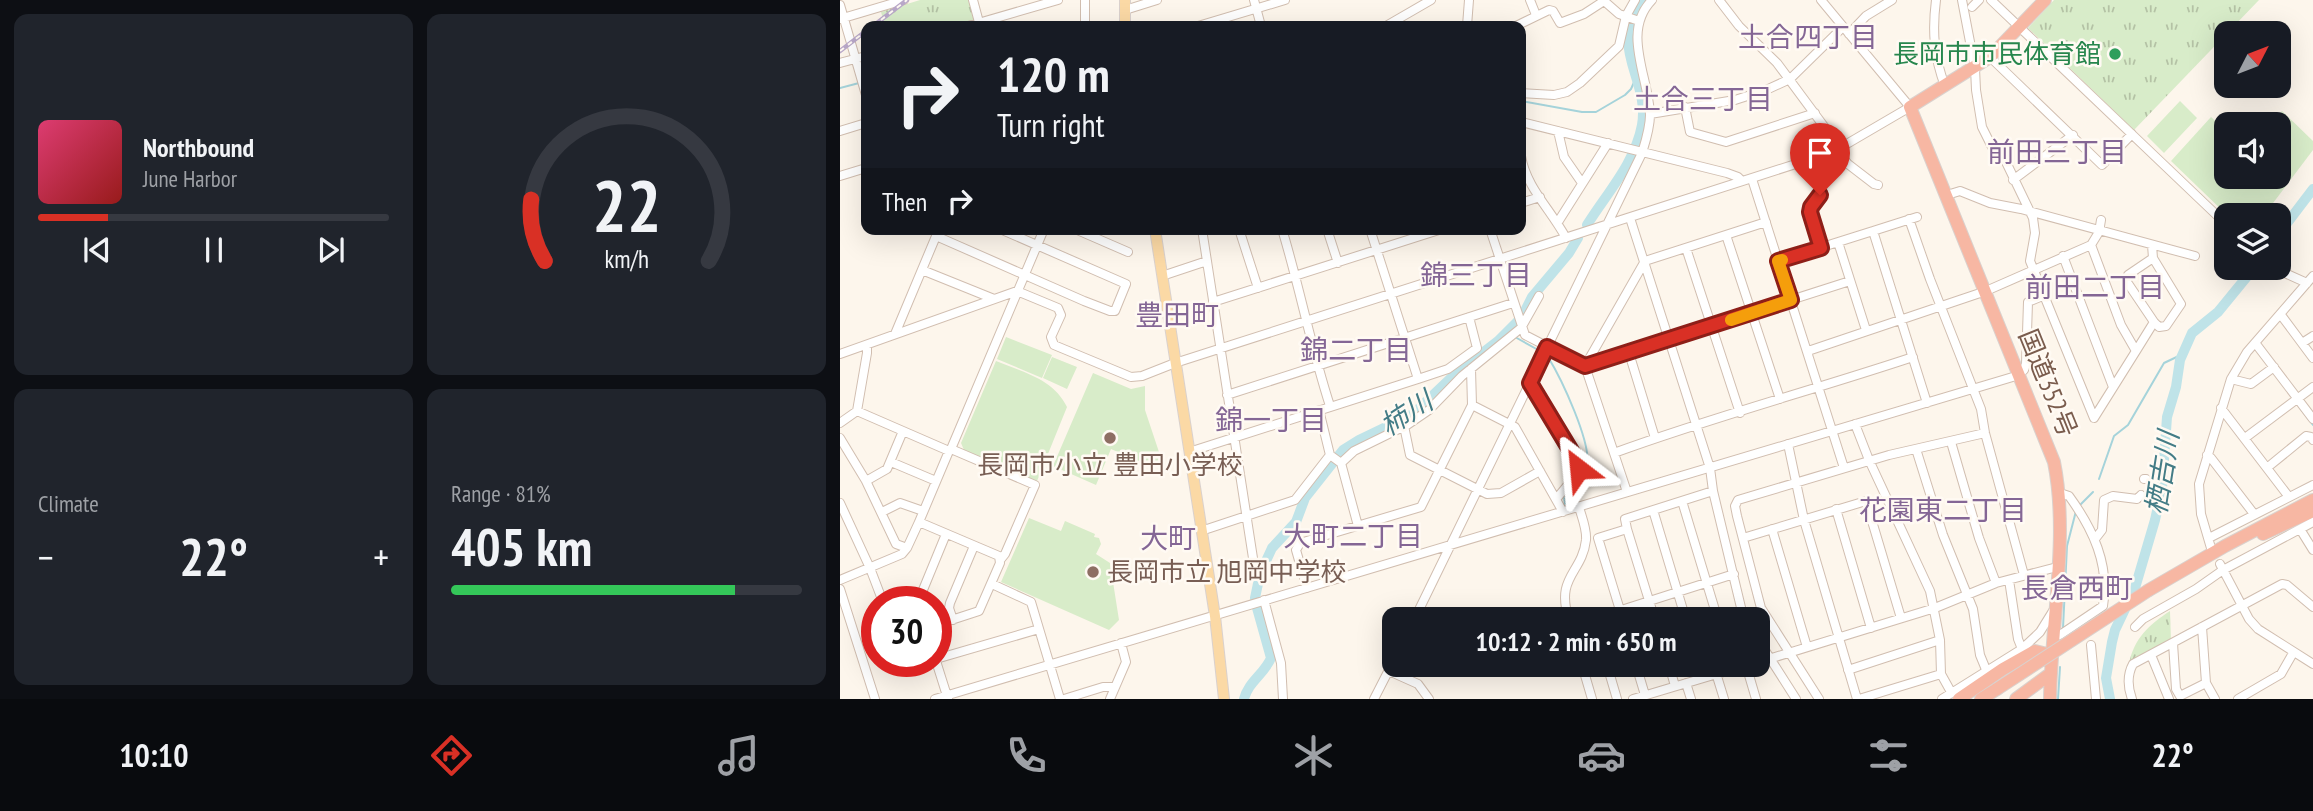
<!DOCTYPE html>
<meta charset="utf-8">
<style>
body{margin:0;font-family:"PT Sans Narrow","Noto Sans JP",sans-serif;background:#20242c;color:#f1f3f6;height:100vh;display:flex;flex-direction:column;font-size:26px;white-space:nowrap}
*{box-sizing:border-box;margin:0}
p{font-size:23px;color:#9ea1a6}
.icon{flex:none;width:38px;height:38px;fill:none;stroke:currentColor;stroke-width:2;stroke-linecap:round;stroke-linejoin:round}
.map{position:relative;flex:1;overflow:hidden}
.drawer{display:flex;flex-direction:column;gap:14px;padding:14px;background:#0d0f14;width:840px}
.drawer>*{flex:none}
.banner{position:absolute;left:21px;top:21px;width:665px;height:214px;border-radius:14px;box-shadow:0 7px 28px #0002;background:#171b24;color:#f1f3f6;overflow:hidden}
.needle{width:46px;rotate:48deg}
.buttons{position:absolute;left:1374px;top:21px;display:grid;gap:14px}
.buttons a{display:grid;place-items:center;width:77px;height:77px;border-radius:14px;background:#171b24;box-shadow:0 7px 28px #0002;font-size:35px}
.speed{position:absolute;left:21px;top:586px;display:flex;gap:14px;font-size:35px;font-weight:700;text-align:center}
.speed>*{display:grid;place-content:center;width:91px;height:91px;border-radius:50%;background:#171b24;box-shadow:0 7px 28px #0002;line-height:1}
.speed .limit{border:10px solid #d22;background:#fff;color:#111}
.pin{position:absolute;display:grid;place-items:center;width:60px;height:60px;color:#fff;margin:-72px -30px;border-radius:50% 50% 50% 0;rotate:-45deg;box-shadow:0 0 7px #0007}
.pin .icon{rotate:45deg}
.me{position:absolute;width:77px;margin:-38px;rotate:331deg;stroke-linejoin:round;filter:drop-shadow(0 0 5px #0008)}
.turn{display:flex;align-items:center;gap:24px;height:147px;padding:0 21px;font-size:32px}
.turn .icon{width:91px;height:91px;stroke-width:2.5}
.turn b{display:block;font-size:49px;line-height:60px}
.then{display:flex;align-items:center;height:66px;padding:0 21px;background:#0003;gap:14px;font-size:26px}
.big{font-size:52px;font-weight:700;line-height:1.1}
.drawer .widget{flex:1;display:flex;flex-direction:column;justify-content:center;gap:10px;min-width:0;padding:0 24px;border-radius:14px;background:#20242c}
.drawer .dial{align-items:center;gap:0}
.dial svg{height:182px;overflow:visible;fill:none;stroke:#363941;stroke-width:7;stroke-linecap:round;text-anchor:middle}
.dial text{fill:#f1f3f6;stroke:none}
.song{display:flex;align-items:center;gap:21px}
.cover{width:84px;height:84px;border-radius:10px;background:linear-gradient(135deg,hsl(340 70% 55%),hsl(0 70% 35%))}
.played{height:7px;border-radius:4px;background:linear-gradient(90deg,#d93025 20%,#363941 20%)}
.keys{display:flex;justify-content:space-around;direction:ltr}
.heat{display:flex;justify-content:space-between;align-items:center;font-size:38px;direction:ltr}
.charge{height:10px;border-radius:5px;background:linear-gradient(90deg,#34c759 81%,#363941 0)}
.drawer .tiles{flex:1;display:grid;gap:14px;grid-template-columns:repeat(2,1fr)}
.trip{position:absolute;left:542px;top:607px;width:388px;height:70px;border-radius:14px;background:#171b24;box-shadow:0 7px 28px #0002;font-weight:700;line-height:70px;text-align:center}
.dock{display:flex;height:112px;justify-content:space-around;align-items:center;background:#090b0e;color:#9ea1a6}
.dock .icon{width:49px;height:49px}
.dock .active{color:#d93025}
.dock b{font-size:32px;color:#f1f3f6}
main{display:flex;flex:1;min-height:0}
.map>svg:first-child{display:block}
</style>
<main>
<section class="drawer">
<div class="tiles">
<div class="widget">
<div class="song"><i class="cover"></i><div><b>Northbound</b><p>June Harbor</p></div></div>
<div class="played"></div>
<div class="keys"><svg class="icon" aria-label="previous" viewBox="0 0 24 24"><path d="M18 5L8 12l10 7zM5 5v14"/></svg><svg class="icon" aria-label="pause" viewBox="0 0 24 24"><path d="M8 5v14M16 5v14"/></svg><svg class="icon" aria-label="next" viewBox="0 0 24 24"><path d="M6 5l10 7-10 7zM19 5v14"/></svg></div>
</div>
<div class="widget dial"><svg viewBox="0 0 100 80">
<path d="M14 69A42 42 0 1 1 86 69"/>
<path d="M14 69A42 42 0 0 1 8 42" stroke="#d93025"/>
<text x="50" y="56" font-size="32" font-weight="700">22</text>
<text x="50" y="72" font-size="11">km/h</text>
</svg></div>
<div class="widget"><p>Climate</p>
<div class="heat"><a>−</a><b class="big">22°</b><a>+</a></div>
</div>
<div class="widget"><p>Range · 81%</p><b class="big">405 km</b><div class="charge"></div></div>
</div>
</section>
<div class="map">
<svg width="1473" height="699" viewBox="0 0 1473 699">
<defs>
<pattern id="grass-tufts" width="24" height="20" patternUnits="userSpaceOnUse" patternTransform="scale(1.75)"><rect width="24" height="20" fill="#d8ecc9"/><path d="M3 7l-1-3M5 7V3M7 7l1-3M15 17l-1-3M17 17v-4M19 17l1-3" fill="none" stroke="#b4c2a5"/></pattern>
</defs>
<rect width="100%" height="100%" fill="#fdf6ec"/>
<!-- grass -->
<path fill="url(#grass-tufts)" d="M80,0H129L135,22L120,26H45L41,12Z
M1214,0H1419L1294,130L1188,28Z
M1330,611L1331,641L1289,664C1294,638 1309,625 1330,611Z"/>
<!-- pitch -->
<path fill="#d8ecc9" d="M1340,101L1357,118L1324,153L1307,136Z
M1442,111L1473,141V150L1424,215H1387L1331,161L1371,117L1386,131V177H1438V124H1429Z
M166,337L212,355L202,378L157,359Z
M212,357L237,367L227,389L203,378Z
M156,361C183,372 214,379 227,407L197,481L124,450L121,443Z
M253,373L291,389L305,386V410L323,464L312,467L271,449L256,485L213,466Z
M189,518L221,531L225,521L255,534L254,537L259,538L261,544L256,554L270,563L279,620L269,630L161,582Z"/>
<g fill="none" stroke-linecap="round" stroke-linejoin="round">
<!-- stream -->
<path stroke="#a5d3da" stroke-width="2" d="M212,26L226,24L234,26
M0,88L19,83
M681,101L742,112H756L785,95L791,89L795,80
M675,337L700,351
M708,357C721,378 752,443 747,466C744,479 731,488 724,497L725,504
M1460,408L1473,425
M1259,479L1274,436L1288,425L1324,363L1343,354
M1239,506L1253,492
M1223,628L1227,546L1236,511
M1218,699L1220,667"/>
<!-- river -->
<path stroke="#bfe3e8" stroke-width="10" d="M747,225C767,193 795,163 802,125C810,79 767,48 802,0
M1438,235L1473,189
M415,598L420,574L432,548L456,522L465,498L503,450L519,440L573,414L614,375L658,341L682,317L692,297L729,253L738,238
M404,699C408,682 425,673 431,658L417,608
M1270,699L1266,678L1272,642L1275,630L1295,588L1315,520L1322,488L1327,417L1336,387L1340,360L1352,333L1378,312L1414,268"/>
<defs>
<path id="minor" d="M133,0L140,26
M245,0V26
M414,0L421,26
M690,0L696,15
M763,0L779,14L799,21
M879,0L899,26L937,63L1000,148
M1096,0C1092,31 1094,57 1105,86
M1122,0L1135,68L1136,90L1142,127L1152,147L1166,162L1193,218L1195,233L1190,261L1254,418L1296,351L1281,325L1251,245
M1151,0L1386,224
M0,5L26,95
M1132,7L1139,0
M285,10L317,0
M0,19L64,0
M128,26L218,0
M358,26L445,0
M546,26L591,0
M627,26L629,0
M676,26L709,10L713,11L720,23L744,14L764,1
M1009,34L1026,16L1052,0
M1150,57L1262,165L1292,134
M0,63L26,56
M681,93L714,95L727,92L740,83L779,46L786,16L795,0
M845,107L850,132L886,142L975,113
M810,114L895,100L926,90L950,79L1003,27
M681,122L887,173L898,177L902,181
M0,131L26,123
M718,131L724,157L742,183
M997,150L1008,164L1034,184L1038,185
M681,156C686,187 711,210 726,238
M0,176L26,168
M912,179L1004,468
M1173,180L1233,135
M1107,195L1120,191L1150,203L1181,209L1355,256
M681,203L700,197
M790,218L870,468L873,491L904,620
M1069,219L1090,279L1141,409L1145,433L1184,575
M718,222L768,143
M235,229L288,252
M362,229L415,571
M399,229L418,288
M442,229C460,288 471,348 490,406
M487,229L498,263
M650,229L685,335L745,366L1010,281
M1033,231L1077,217
M886,235L940,399
M96,236L244,301L270,311H275L286,284L160,229
M998,242L1026,330
M846,248L900,413
M981,248L970,212L971,207L980,195L993,152
M1223,256L1273,387
M1313,258L1341,304L1326,326L1319,327L1314,322
M938,261L1033,231L1087,403
M1436,269L1467,283
M82,270L154,299
M322,276L367,261
M373,302L602,229
M1441,315L1473,358
M55,334L99,229
M1462,343L1473,336
M1416,344L1473,419
M968,351L1146,291L1251,245L1259,232L1261,220
M1296,351L1314,322L1287,282L1288,275L1313,258L1312,245
M789,353L815,438
M0,354L177,291L218,308L221,315L211,337L214,345L291,377L302,376L335,363L993,152L1070,107L981,0
M578,379L608,369L637,348L629,317
M1391,379L1411,384L1434,367
M690,383L739,467L736,475L717,498
M387,395L673,303
M632,405L675,427L723,512
M1381,408L1449,497
M479,410L490,455L501,463L518,526
M17,411L109,451L79,522
M0,423L17,411L27,353V345
M1015,424L1029,460L1090,591L1100,640L1101,674L1111,692
M564,426L570,455L647,494L661,493L700,471
M0,438L26,481L56,544L67,548
M1405,438L1473,387
M1111,442L1139,538L1156,583
M948,444L964,520L1017,699
M1076,449L1103,535L1133,609L1140,655L1147,672
M349,452L578,379L530,229
M774,453C872,417 974,390 1073,357
M1367,455L1371,458L1414,514
M51,462L96,481
M501,463L514,451L567,425L589,410L622,376L681,328L699,296
M1428,467L1466,436L1471,437L1473,440
M1304,479H1306
M26,481L47,469L63,431
M787,492L745,366L805,261L926,222
M842,501L878,620
M0,503L30,568L43,602
M996,509L1031,628
M813,510L846,620
M42,512L60,503L83,511
M787,529L815,620
M932,529L967,647
M1460,529L1473,550
M361,531L455,500L490,455
M903,538L1026,501L1061,618
M1369,538L1473,485
M1255,539L1262,530L1264,500L1273,496L1297,499L1301,495
M1371,548L1361,514L1359,484L1391,379L1407,352L1473,276
M161,559L165,554L195,485L111,449L204,229
M1380,564L1409,619L1418,629L1473,664
M0,580L62,554L67,548L79,522L159,556L160,563L139,611L96,625
M1169,580L1178,639L1182,649
M152,584L191,602L220,699
M467,588L456,550L460,543L581,507L632,405L631,369
M0,589L35,699
M424,600L441,663L443,699
M78,602L106,534
M113,620L109,608L110,603L134,546
M574,620L802,153C806,140 810,128 810,115C809,77 781,32 812,0
M729,620C715,576 742,574 746,540C747,529 742,518 739,507
M750,620L894,574
M783,620L758,538L787,529L785,519L873,491
M1295,627L1303,619L1356,589L1383,570L1473,522
M1362,627L1366,683L1375,699
M1213,637L1220,635L1263,606C1270,565 1253,529 1229,496L1220,493
M919,641L956,699
M1333,643L1336,689L1340,696L1366,683
M1251,645L1256,699
M1311,655L1329,699
M96,659L199,629
M96,661L108,699
M62,662L67,668L89,662
M919,662L1095,608L1156,583L1217,567
M742,665L752,699
M767,665L777,699
M796,665L805,695
M829,665L835,686
M859,665L863,677
M906,665L916,699
M1008,670L1100,640
M549,671L578,684L589,699
M876,673L884,699
M846,683L851,699
M95,699L1176,376L1184,370L1186,364L1188,302L1205,295
M224,699L263,687H274
M270,699L286,662L281,643
M534,699L555,658
M793,699L907,665
M979,699L921,608L897,516L895,506L898,500L1049,455L1145,433
M1019,699L1101,674
M1102,699L1182,649L1200,632L1213,611
M1292,699C1288,688 1287,675 1293,664L1442,584L1447,585L1473,607
M1398,699L1441,674L1453,653"/>
<path id="major" d="M285,0V26
M315,229L375,616L384,699"/>
<path id="highway" d="M1205,0L1150,57L1070,107L1214,462C1229,536 1211,623 1210,699
M1423,534L1473,511
M1309,590L1385,546L1473,500
M1119,699L1163,669L1195,651L1207,654L1211,665
M1141,699L1157,689
M1176,699L1210,674"/>
</defs>
<!-- minor casing -->
<use href="#minor" stroke="#d1beb0" stroke-width="10"/>
<!-- major casing -->
<use href="#major" stroke="#dad1cd" stroke-width="12"/>
<!-- highway casing -->
<use href="#highway" stroke="#dad1cd" stroke-width="14"/>
<!-- minor -->
<use href="#minor" stroke="#fff" stroke-width="8"/>
<!-- major -->
<use href="#major" stroke="#fbd9a5" stroke-width="10"/>
<!-- highway -->
<use href="#highway" stroke="#f7b7a3" stroke-width="12"/>
<defs>
<path id="rail" d="M33,26L67,0
M0,51L26,31"/>
</defs>
<!-- rail casing -->
<use href="#rail" stroke="#b9a8c9" stroke-width="4.5"/>
<!-- rail -->
<use href="#rail" stroke="#fffaf3" stroke-width="2" stroke-dasharray="5" stroke-linecap="butt"/>
<defs>
<path id="highway-bridge" d="M1157,689L1309,590"/>
</defs>
<!-- highway-bridge casing -->
<use href="#highway-bridge" stroke="#dad1cd" stroke-width="14" stroke-linecap="butt"/>
<!-- highway-bridge -->
<use href="#highway-bridge" stroke="#f7b7a3" stroke-width="12"/>
</g>
<g fill="none" stroke-linecap="round" stroke-linejoin="round">
<defs>
<path id="route" d="M739,469L737,461L690,383L707,347L745,366L951,300L938,261L981,248L970,212L971,207L980,195"/>
</defs>
<!-- route casing -->
<use href="#route" stroke="#8d1f18" stroke-width="18"/>
<!-- route -->
<use href="#route" stroke="#d93025" stroke-width="12"/>
<!-- slow -->
<path stroke="#f59e0b" stroke-width="12" d="M891,320L951,300L938,261L942,260"/>
</g>
<!-- markers -->
<circle fill="#2e9e5b" stroke="#fffaf3" stroke-width="2.5" cx="1275" cy="54" r="7"/>
<g fill="#8d6e63" stroke="#fffaf3" stroke-width="2.5">
<circle cx="270" cy="438" r="7"/>
<circle cx="253" cy="572" r="7"/>
</g>
<g text-anchor="middle" stroke-width="5" stroke-linejoin="round" paint-order="stroke">
<!-- leisure labels -->
<g font-size="26" fill="#27864d" stroke="#fffaf3" text-anchor="end">
<text x="1261" y="63">長岡市市民体育館</text>
</g>
<!-- street labels -->
<g font-size="26" fill="#7a5c4d" stroke="#fffaf3">
<text transform="translate(1208 383) rotate(68)" y="9">国道352号</text>
</g>
<!-- education labels -->
<g font-size="26" fill="#785e54" stroke="#fffaf3">
<text x="270" y="474">長岡市小立 豊田小学校</text>
<text x="267" y="581" text-anchor="start">長岡市立 旭岡中学校</text>
</g>
<!-- neighbourhood labels -->
<g font-size="28" fill="#846695" stroke="#fffaf3">
<text x="968" y="47">土合四丁目</text>
<text x="863" y="109">土合三丁目</text>
<text x="1217" y="162">前田三丁目</text>
<text x="636" y="285">錦三丁目</text>
<text x="1255" y="297">前田二丁目</text>
<text x="337" y="325">豊田町</text>
<text x="516" y="360">錦二丁目</text>
<text x="431" y="430">錦一丁目</text>
<text x="1103" y="520">花園東二丁目</text>
<text x="513" y="546">大町二丁目</text>
<text x="328" y="548">大町</text>
<text x="1237" y="598">長倉西町</text>
</g>
<!-- water labels -->
<g font-size="28" font-style="italic" fill="#437c86" stroke="#fffaf3">
<text transform="translate(566 413) rotate(-33)" y="10">柿川</text>
<text transform="translate(1322 473) rotate(-81)" y="10">栖吉川</text>
</g>
</g>
</svg>
<div class="buttons">
<a><svg class="needle" viewBox="-14 -14 28 28"><path d="M0-13l5 13h-10z" fill="#e53935"/><path d="M0 13l5-13h-10z" fill="#9ea1a6"/></svg></a>
<a><svg class="icon" aria-label="sound" viewBox="0 0 24 24"><path d="M4 9h4l5-4v14l-5-4H4zM17 9q2 3 0 6"/></svg></a>
<a><svg class="icon" aria-label="layers" viewBox="0 0 24 24"><path d="M12 4l9 5-9 5-9-5zM3 14l9 5 9-5"/></svg></a>
</div>
<div class="speed"><div class="limit">30</div></div>
<div class="pin" style="left:980px;top:195px;background:#d93025"><svg class="icon" aria-label="arrive" viewBox="0 0 24 24"><path d="M6 21V4h12l-3 4 3 4H6"/></svg></div>
<svg class="me" style="left:739px;top:469px" viewBox="-20 -20 40 40"><path d="M0-17L14 15 0 8-14 15z" fill="#d93025" stroke="#fff" stroke-width="4"/></svg>
<div class="trip">10:12 · 2 min · 650 m</div>
<div class="banner">
<div class="turn"><svg class="icon" aria-label="right" viewBox="0 0 24 24"><path d="M7 20v-9h11M14 6l5 5-5 5"/></svg><div><b>120 m</b>Turn right</div></div>
<div class="then">Then<svg class="icon" aria-label="right" viewBox="0 0 24 24"><path d="M7 20v-9h11M14 6l5 5-5 5"/></svg></div>
</div>
</div>
</main>
<nav class="dock">
<b>10:10</b>
<svg class="icon active" aria-label="directions" viewBox="0 0 24 24"><path d="M12 3l9 9-9 9-9-9zM9 14v-3h6M13 9l2 2-2 2"/></svg>
<svg class="icon" aria-label="music" viewBox="0 0 24 24"><path d="M9 18V5l10-2v13"/><circle cx="6" cy="18" r="3"/><circle cx="16" cy="16" r="3"/></svg>
<svg class="icon" aria-label="phone" viewBox="0 0 24 24"><path d="M5 4h4l2 5-3 2q2 4 5 5l2-3 5 2v4C11 20 4 13 5 4z"/></svg>
<svg class="icon" aria-label="climate" viewBox="0 0 24 24"><path d="M12 3v18M4 7l16 10M4 17L20 7"/></svg>
<svg class="icon" aria-label="car" viewBox="0 0 24 24"><path d="M5 17H2v-5l4-1 3-4h7l3 4 3 1v5h-3M9 17h6M6 11h13"/><circle cx="7" cy="17" r="2"/><circle cx="17" cy="17" r="2"/></svg>
<svg class="icon" aria-label="filters" viewBox="0 0 24 24"><path d="M4 7h16M4 17h16"/><circle cx="9" cy="7" r="2"/><circle cx="15" cy="17" r="2"/></svg>
<b>22°</b>
</nav>
